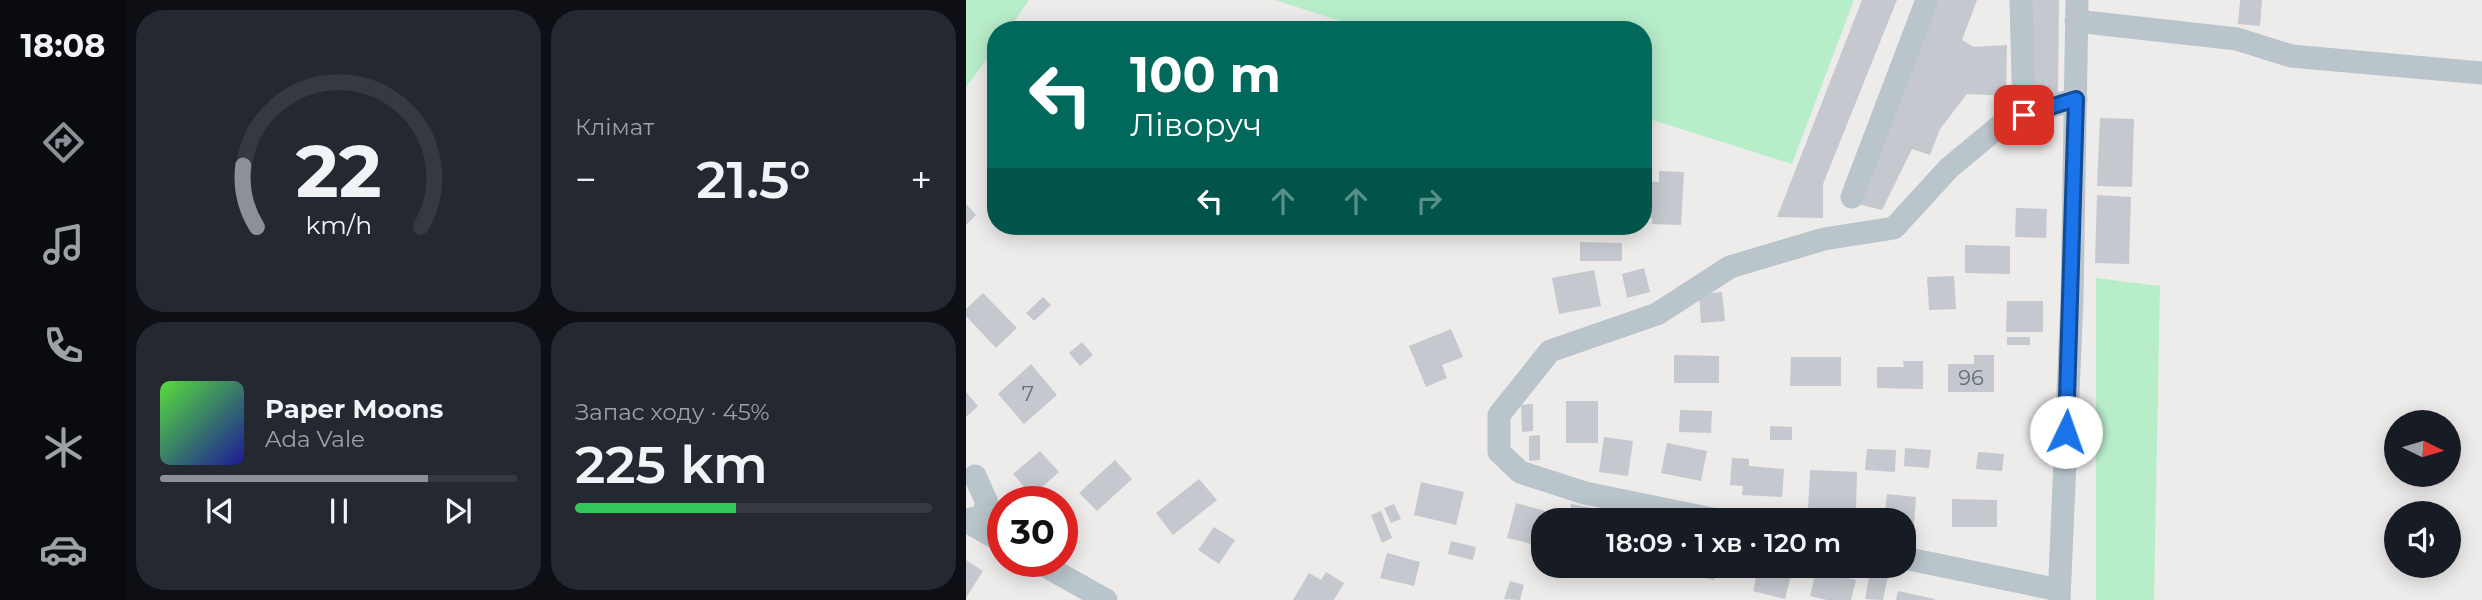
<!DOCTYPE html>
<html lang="uk">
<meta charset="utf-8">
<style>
body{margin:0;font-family:Montserrat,sans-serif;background:#242831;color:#f1f3f6;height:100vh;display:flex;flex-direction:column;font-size:26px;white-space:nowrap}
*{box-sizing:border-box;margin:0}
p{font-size:23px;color:#9ea1a6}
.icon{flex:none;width:38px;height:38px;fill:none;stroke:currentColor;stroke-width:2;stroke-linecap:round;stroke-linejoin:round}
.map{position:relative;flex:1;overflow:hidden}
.sheet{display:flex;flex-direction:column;gap:10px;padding:10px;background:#0d0f14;width:840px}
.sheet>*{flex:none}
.banner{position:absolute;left:21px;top:21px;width:665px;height:214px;border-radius:28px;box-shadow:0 4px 18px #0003;background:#00695c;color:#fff;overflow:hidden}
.needle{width:46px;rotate:95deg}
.tools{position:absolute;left:1418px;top:410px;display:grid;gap:14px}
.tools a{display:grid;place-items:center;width:77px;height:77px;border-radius:50%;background:#171b24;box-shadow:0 4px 18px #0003;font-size:35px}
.speed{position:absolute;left:21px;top:486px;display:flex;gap:14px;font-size:35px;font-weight:700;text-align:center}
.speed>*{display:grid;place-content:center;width:91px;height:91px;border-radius:50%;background:#171b24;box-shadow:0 4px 18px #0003;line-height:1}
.speed .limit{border:10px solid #d22;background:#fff;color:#111}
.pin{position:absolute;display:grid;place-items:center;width:60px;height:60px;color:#fff;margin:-30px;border-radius:14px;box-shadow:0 4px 10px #0006}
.me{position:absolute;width:77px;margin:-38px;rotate:3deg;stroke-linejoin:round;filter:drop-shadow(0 0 5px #0008)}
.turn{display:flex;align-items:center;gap:24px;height:147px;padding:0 28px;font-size:32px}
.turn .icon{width:91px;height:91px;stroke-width:2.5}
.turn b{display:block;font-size:49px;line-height:60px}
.lanes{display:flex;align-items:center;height:66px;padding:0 28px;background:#0003;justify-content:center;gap:35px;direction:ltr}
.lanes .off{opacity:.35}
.big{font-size:52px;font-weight:600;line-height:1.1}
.sheet .tile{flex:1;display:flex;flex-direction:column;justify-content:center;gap:10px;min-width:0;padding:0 24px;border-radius:28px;background:#242831}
.sheet .dial{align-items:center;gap:0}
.dial svg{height:182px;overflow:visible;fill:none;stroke:#363941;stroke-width:7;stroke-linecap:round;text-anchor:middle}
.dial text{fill:#f1f3f6;stroke:none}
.song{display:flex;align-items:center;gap:21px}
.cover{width:84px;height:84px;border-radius:10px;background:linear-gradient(135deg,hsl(110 70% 55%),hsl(240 70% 35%))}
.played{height:7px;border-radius:4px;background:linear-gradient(90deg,#8c9099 75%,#363941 75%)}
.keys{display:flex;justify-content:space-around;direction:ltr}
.heat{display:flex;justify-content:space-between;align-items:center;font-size:38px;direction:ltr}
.charge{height:10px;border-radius:5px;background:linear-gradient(90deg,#34c759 45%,#363941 0)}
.sheet .tiles{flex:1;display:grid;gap:10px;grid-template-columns:repeat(2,1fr)}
.trip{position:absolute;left:565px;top:508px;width:385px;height:70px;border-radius:28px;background:#171b24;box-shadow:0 4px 18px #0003;font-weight:600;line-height:70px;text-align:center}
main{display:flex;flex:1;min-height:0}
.dock{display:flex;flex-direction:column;width:126px;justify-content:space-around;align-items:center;background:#090b0e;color:#9ea1a6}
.dock .icon{width:49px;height:49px}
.dock .selected{color:#8c9099}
.dock b{font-size:32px;color:#f1f3f6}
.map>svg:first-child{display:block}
</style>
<main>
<nav class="dock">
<b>18:08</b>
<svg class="icon selected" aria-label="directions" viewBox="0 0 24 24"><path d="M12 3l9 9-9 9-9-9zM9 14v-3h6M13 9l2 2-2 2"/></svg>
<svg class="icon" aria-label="music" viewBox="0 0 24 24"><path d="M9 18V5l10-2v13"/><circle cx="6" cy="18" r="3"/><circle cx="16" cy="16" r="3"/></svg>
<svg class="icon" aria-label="phone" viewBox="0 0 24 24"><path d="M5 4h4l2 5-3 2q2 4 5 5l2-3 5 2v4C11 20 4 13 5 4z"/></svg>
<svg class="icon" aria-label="climate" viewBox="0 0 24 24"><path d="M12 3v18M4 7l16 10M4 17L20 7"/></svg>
<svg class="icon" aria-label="car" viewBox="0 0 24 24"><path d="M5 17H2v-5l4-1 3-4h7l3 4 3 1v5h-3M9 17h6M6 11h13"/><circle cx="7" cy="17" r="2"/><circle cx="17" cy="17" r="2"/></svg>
</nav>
<section class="sheet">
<div class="tiles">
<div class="tile dial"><svg viewBox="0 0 100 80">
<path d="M14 69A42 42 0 1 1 86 69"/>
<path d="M14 69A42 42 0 0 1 8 42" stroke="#8c9099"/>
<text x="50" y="56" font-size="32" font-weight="700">22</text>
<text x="50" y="72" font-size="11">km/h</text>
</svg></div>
<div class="tile"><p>Клімат</p>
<div class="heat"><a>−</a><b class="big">21.5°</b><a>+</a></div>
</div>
<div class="tile">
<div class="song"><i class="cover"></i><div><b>Paper Moons</b><p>Ada Vale</p></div></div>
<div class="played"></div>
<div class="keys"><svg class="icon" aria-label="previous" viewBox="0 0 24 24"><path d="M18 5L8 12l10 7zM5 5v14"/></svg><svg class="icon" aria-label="pause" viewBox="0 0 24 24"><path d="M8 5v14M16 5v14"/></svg><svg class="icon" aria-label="next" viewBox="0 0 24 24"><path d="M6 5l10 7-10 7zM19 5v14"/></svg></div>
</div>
<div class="tile"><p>Запас ходу · 45%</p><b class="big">225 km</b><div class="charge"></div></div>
</div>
</section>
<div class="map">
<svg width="1516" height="600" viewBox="0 0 1516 600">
<rect width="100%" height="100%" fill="#eeebeb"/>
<!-- green -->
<path fill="#b8edca" d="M0,0H63L42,30H30V47L0,87Z
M309,0H888L826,164L677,117V30H402Z
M1130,278L1194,286L1188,600H1130Z"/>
<!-- building -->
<path fill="#c5c8ce" d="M896,0H931L857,184V218L811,217Z
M973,0H1011L996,40L1008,47L1041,45L1040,96L1001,94L974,129L964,155L946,149L916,210L892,204Z
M1064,0H1093L1092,95H1064Z
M1274,0H1296L1294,26L1272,24Z
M1134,118L1168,119L1166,187L1131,186Z
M693,171L718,172L715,225L686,224V218H677V181L693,182Z
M1131,195L1165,197L1163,264L1129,263Z
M0,204L10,215L0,225Z
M1050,208L1081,209L1080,238L1049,237Z
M614,242L656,243V261H614Z
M999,245L1044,246V274L999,273Z
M678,268L684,292L661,298L656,274Z
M628,270L635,306L593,314L586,278Z
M988,276L990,309L963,310L961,277Z
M756,292L759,321L735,323L733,294Z
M17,293L51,328L30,348L0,316V309Z
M77,297L85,305L68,321L60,313Z
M1041,301H1077V332H1040Z
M485,329L497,357L476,365L481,378L460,387L443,346Z
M1041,337H1064V345H1041Z
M116,342L127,355L114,366L103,353Z
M708,355L753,356V383H708Z
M1008,355H1028V392H982V364H1008Z
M825,357H875V386H824Z
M937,361H957V389L911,388V367H938Z
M65,364L91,395L58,424L32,394Z
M0,392L12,406L0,417Z
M600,401H632V443H600Z
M567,404V431L556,432L555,405Z
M714,410L746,411L745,433L713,432Z
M804,426L826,427V440H804Z
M574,435V460L563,461V436Z
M638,437L667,441L662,476L633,472Z
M701,443L741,451L735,481L695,473Z
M939,448L965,450L963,468L938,466Z
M901,449L930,450L929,472L899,470Z
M74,451L93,472L66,496L47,474Z
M1012,452L1038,454L1036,471L1010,469Z
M766,458L783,459V466L818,469L816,497L776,495L777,486L764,485Z
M149,460L166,479L131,511L113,493Z
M844,470L891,472L890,511L842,510Z
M233,479L251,500L207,535L190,513Z
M455,482L498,492L490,525L448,515Z
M921,494L950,497L948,525L938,524V520H918Z
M986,499L1031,500V527H986Z
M550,503L590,514L589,520H578V547L541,538Z
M428,504L435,519L425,523L418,508Z
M605,504L627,508L625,520H603Z
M415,511L426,538L416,543L405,515Z
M248,527L269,540L253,564L232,550Z
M485,541L510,547L507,560L482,554Z
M421,553L454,562L448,586L414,578Z
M0,560L17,571L0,598Z
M712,565H751L748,580L711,572Z
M793,565L827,567L819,599L787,591Z
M850,571L890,580L885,600H861L844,596Z
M360,572L378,583L368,600H327L343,573L355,580Z
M904,572L922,576L917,600L899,599Z
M544,581L558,585L554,600L538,599Z
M932,591L969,599V600H930Z"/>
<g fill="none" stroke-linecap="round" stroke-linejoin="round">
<!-- path -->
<path stroke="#71cb99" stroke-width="4.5" stroke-dasharray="5 3.5" stroke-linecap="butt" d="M309,25L325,30"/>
<!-- minor -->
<path stroke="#b9c4cb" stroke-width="23" d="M1055,0L1058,115
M1110,21L1271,39L1325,56L1516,73
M886,197L961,0
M0,520L16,517L21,503L9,476
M751,520L619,493L554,472L533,452V415L584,351L691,314L764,267L858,239L928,228L983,168L1042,119L1110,99
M0,521L37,542
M938,558L1093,590
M72,562L140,600
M1093,600L1106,299L1111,0"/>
</g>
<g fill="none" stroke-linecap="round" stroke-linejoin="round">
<defs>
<path id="route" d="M1058,115L1110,99L1100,432"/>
</defs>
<!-- route casing -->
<use href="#route" stroke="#114b97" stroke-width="18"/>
<!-- route -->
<use href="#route" stroke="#1a73e8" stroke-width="12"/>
</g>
<g text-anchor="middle" stroke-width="5" stroke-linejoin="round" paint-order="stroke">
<!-- number labels -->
<g font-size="21" fill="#646e76">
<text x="1005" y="385">96</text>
<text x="62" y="401">7</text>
</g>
</g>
</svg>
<div class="tools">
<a><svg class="needle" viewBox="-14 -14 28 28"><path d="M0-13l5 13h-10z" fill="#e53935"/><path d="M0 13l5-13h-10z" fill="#9ea1a6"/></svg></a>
<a><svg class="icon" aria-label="sound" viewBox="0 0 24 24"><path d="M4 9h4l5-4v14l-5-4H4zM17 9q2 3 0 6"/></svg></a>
</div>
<div class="speed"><div class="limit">30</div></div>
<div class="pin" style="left:1058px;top:115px;background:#d93025"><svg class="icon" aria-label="arrive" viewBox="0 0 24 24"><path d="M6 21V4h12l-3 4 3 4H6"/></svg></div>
<svg class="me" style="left:1100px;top:432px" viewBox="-20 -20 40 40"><circle r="19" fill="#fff"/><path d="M0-13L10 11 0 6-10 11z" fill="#1a73e8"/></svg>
<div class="trip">18:09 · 1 хв · 120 m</div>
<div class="banner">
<div class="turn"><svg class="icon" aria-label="left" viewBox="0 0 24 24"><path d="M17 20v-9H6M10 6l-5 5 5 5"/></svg><div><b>100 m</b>Ліворуч</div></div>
<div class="lanes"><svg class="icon" aria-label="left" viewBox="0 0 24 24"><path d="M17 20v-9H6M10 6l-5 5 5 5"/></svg><svg class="icon off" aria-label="ahead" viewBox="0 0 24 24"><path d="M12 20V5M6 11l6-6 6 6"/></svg><svg class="icon off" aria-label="ahead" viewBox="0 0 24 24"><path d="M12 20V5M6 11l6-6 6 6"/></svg><svg class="icon off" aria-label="right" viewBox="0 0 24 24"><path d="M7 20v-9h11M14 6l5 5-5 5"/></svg></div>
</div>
</div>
</main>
